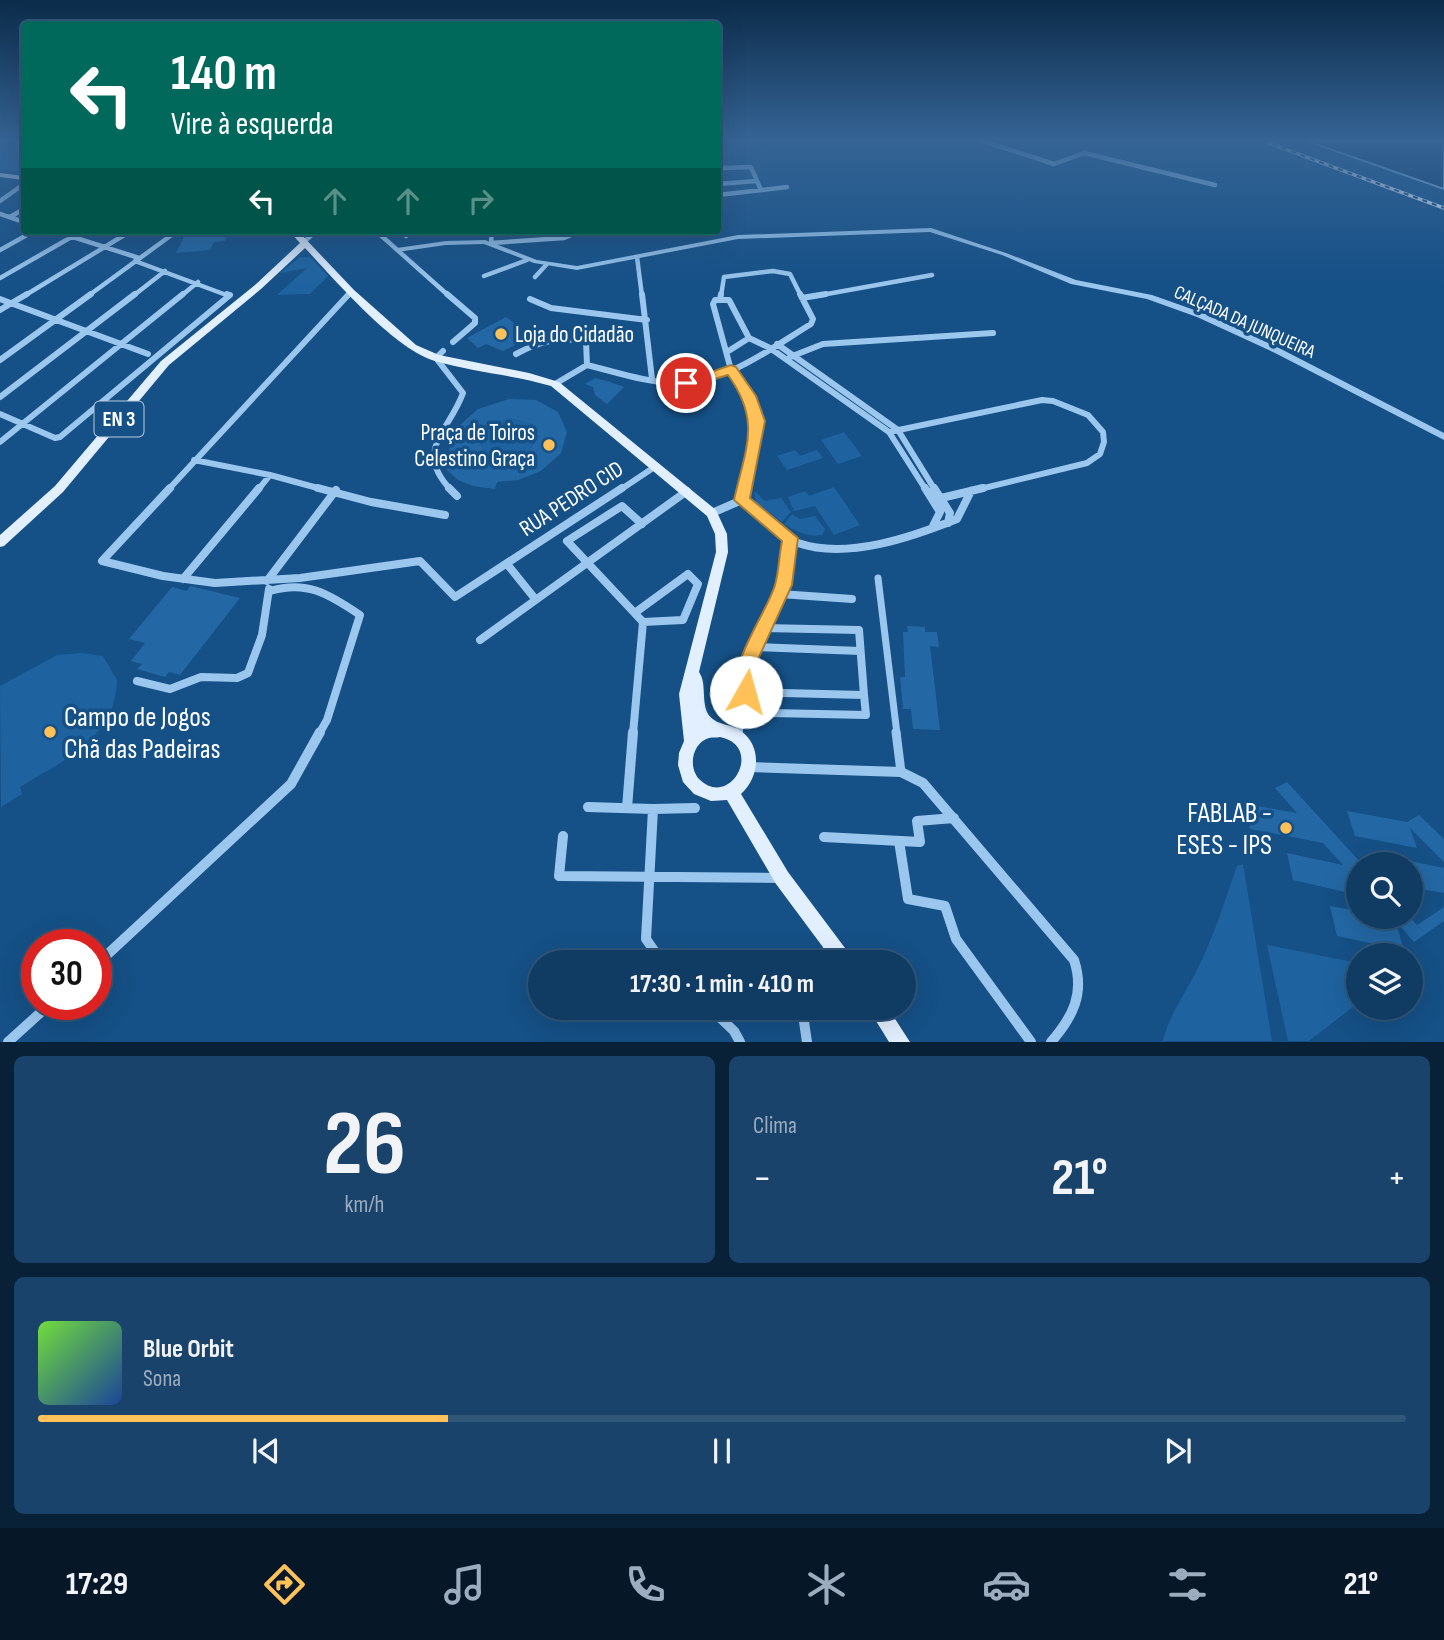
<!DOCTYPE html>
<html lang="pt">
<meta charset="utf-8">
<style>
body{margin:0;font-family:"Sofia Sans Condensed",sans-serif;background:#19436a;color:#f1f3f6;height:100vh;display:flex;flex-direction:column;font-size:26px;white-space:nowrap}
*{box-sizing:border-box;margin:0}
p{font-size:23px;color:#9cadbf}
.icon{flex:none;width:38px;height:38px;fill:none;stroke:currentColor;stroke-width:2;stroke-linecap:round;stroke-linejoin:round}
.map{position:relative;height:1042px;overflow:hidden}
.panel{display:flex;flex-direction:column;gap:14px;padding:14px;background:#092137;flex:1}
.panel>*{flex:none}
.banner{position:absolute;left:21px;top:21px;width:700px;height:214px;border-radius:7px;box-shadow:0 7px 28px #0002,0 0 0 2px #305678;background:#00695c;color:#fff;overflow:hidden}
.fabs{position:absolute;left:1346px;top:852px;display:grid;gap:14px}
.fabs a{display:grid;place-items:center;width:77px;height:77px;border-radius:50%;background:#103c64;box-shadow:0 7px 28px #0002,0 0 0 2px #305678;font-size:35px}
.speed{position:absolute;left:21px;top:929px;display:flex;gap:14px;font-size:35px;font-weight:700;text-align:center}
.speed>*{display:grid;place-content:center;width:91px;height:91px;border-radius:50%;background:#103c64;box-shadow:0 7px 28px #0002,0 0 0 2px #305678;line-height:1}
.speed .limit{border:10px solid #d22;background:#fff;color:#111}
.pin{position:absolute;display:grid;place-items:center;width:60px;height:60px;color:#fff;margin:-30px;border:4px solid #fff;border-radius:50%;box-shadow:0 2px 7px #0007}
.me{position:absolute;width:77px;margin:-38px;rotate:7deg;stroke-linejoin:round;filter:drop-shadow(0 0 5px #0008)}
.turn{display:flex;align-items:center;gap:24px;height:147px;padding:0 35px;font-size:32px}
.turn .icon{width:91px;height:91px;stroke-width:2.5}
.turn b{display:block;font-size:49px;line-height:60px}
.lanes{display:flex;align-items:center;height:66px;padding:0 35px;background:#0003;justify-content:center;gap:35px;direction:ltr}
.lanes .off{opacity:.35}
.big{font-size:52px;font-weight:700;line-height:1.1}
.panel .widget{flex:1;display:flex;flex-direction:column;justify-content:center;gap:10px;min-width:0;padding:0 24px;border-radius:10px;background:#19436a}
.panel .dial{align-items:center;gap:0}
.dial b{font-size:91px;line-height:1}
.song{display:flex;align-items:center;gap:21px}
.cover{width:84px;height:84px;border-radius:10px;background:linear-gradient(135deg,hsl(100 70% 55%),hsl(220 70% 35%))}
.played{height:7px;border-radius:4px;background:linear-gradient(90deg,#ffc158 30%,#305678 30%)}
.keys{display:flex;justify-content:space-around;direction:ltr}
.heat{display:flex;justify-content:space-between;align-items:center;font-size:38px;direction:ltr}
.panel .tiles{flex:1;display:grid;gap:14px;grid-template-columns:1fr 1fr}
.widget:last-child{grid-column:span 2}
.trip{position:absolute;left:528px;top:950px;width:388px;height:70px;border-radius:35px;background:#103c64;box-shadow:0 7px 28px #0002,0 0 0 2px #305678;font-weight:700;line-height:70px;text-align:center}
.dock{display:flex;height:112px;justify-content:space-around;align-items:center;background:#061828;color:#9cadbf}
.dock .icon{width:49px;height:49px}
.dock .current{color:#ffc158}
.dock b{font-size:32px;color:#f1f3f6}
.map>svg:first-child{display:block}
</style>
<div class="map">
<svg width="1444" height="1042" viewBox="0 0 1444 1042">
<rect width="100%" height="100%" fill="#155086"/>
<!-- green -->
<path fill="#1e63a0" d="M0,141H24V172L0,169Z
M300,257H310L328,276L310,294L277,295L307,268L280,273Z
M509,418L532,424C545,454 509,464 486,454L479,442C483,427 495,421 509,418Z
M844,432L862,456L838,464L821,440Z
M795,450L800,456L817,450L823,458L787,470L777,456Z
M834,487L860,525L834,535L815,506L794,511L788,497L805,491L809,496Z
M754,491L765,501L781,498L791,512L782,522L756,502Z
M792,514L800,519L815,516L825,529L823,534C811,539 795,531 784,524Z
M82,653L103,656L117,680C116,738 64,760 20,787L22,794L1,807L0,686L57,655Z
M1243,864L1272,1041H1163C1169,1014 1186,993 1198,968C1214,936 1225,900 1237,866Z
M1267,945L1358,963V1003L1309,1041H1288Z"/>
<!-- water -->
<path fill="#0d3963" stroke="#8dc3f1" stroke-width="2" d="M1307,141H1444V189Z"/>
<!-- building -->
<path fill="#2368a5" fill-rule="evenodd" d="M209,231L208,234L228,232L225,241L214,242L210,250L176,253L186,233Z
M506,317L531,337L503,351L486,344L478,348L467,338Z
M595,378L607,381L624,387L607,404L595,395L593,387L585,384Z
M509,399L536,400L558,412L567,432L561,453L541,471L518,480L497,482L495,489L473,486L458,480L446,469L454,465L449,450L452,432L478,409ZM509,418L532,424L537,436L535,442L530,449L513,457L503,459L486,454L479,442L481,435L492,424Z
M190,586L240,598L180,675L169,672L165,677L137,669L142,664L131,661L145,643L129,639L172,587L187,591Z
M907,626L925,627V632H937L939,647L930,646L940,730L913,729L911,709H903L900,677H905L903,632H908Z
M1287,782L1362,864H1358V895L1293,880L1287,853L1343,865L1323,843L1250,829L1245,804L1297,813L1275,788Z
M1347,811L1407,822L1419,815L1444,839V862L1410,828L1417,848L1355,836Z
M1410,861L1444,868V893L1410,887Z
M1330,906L1358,911V917H1410L1417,925L1444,907V921L1414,942L1395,920L1404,950L1337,936Z"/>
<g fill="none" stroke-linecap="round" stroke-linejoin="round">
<!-- pedestrian-far1 -->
<path stroke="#9bc7ee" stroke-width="7" d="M878,578L897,734"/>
<!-- pedestrian -->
<path stroke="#9bc7ee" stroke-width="9" d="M896,732L901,772"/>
<!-- minor-far3 -->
<path stroke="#9bc7ee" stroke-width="4.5" d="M983,141L1054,164L1084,153L1215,185
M718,165L722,168L751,167L761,190
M718,184L756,181
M718,195L787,187
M0,201L24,184
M0,214L24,222
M10,217L24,209
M54,231L139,258
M376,231L449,296
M403,231L406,236
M492,231L491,243L564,238L581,231
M304,242L316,231
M0,250L34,231
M637,257L642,296
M135,261L229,296
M484,276L527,260
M535,277L546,265
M0,278L82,231
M24,296L126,234L141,231
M88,296L177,231
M133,296L165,271
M181,296L198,282
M348,296L351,292
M721,296L724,277L773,271L790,274L801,296
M816,296L932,275"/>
<!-- minor-far2 -->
<path stroke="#9bc7ee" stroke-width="6" d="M447,294L475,318V323L453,342
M642,294L652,379
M802,298L826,294
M0,299L148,354
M530,299L551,308L647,320
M720,299L721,294
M0,310L27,294
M777,344L898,430L935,490
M443,351L436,358L463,393C449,432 413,450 451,490
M727,352L749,338
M516,354C540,341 559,337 586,341L587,365
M790,357L823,344L993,333
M0,360L91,294
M555,384L587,365C616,372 647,383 678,383C728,382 770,349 811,324L813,319L800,294
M0,397L135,294
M0,414L55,438L60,437L230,295L227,294
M889,432L1042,400L1053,401L1088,415L1103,432L1104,442L1100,454L1087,463L976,490
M0,442L183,294
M194,460L270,475L258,490
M270,475L325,490
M168,490L349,294
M620,490L656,466
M744,490L757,417L749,396L731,370L713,304L715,300H729L749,338L770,348L889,432L926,490"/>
<!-- minor-far1 -->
<path stroke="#9bc7ee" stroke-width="8" d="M170,488L102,561L163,576L215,583L300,578L420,561L455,597L622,488
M318,488L371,502L445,515
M449,488L457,496
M925,488L940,512L932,528
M934,488L950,513L948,523
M742,500C759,514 776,535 798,543C847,560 912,537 957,519L971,491
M933,500L983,488
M712,513L742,500L744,488
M507,564L536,600
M183,579L259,488
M267,581L336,490
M270,591C307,580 329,594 360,615L327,720L319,734
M780,594L852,599
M636,612L688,574L698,584L683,620L643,622
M480,640L687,491
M754,647L860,651
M137,681L170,689L201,677L237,678L248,673L262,635L269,589
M746,692L864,695L859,630L764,628
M772,693L771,713L866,715L864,695
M633,734L643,622L567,541L622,506L642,524
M737,734C748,712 742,688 747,665C759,617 786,592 790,538"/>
<!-- minor -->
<path stroke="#9bc7ee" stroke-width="10" d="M736,736L738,732
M749,767L901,772L923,783L1074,960C1085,993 1073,1017 1051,1042
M588,807L653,809L646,939L662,962
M627,808L633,732
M653,809L695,808
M563,836L559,876L781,878
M824,837L920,842L917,821L954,818
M899,841L908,899L945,906L956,939L1031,1042
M815,962L832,946
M96,965L291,784L320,732
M710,1008L734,1031L740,1042
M802,1008L807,1042
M8,1042L50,1004"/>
<!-- tertiary -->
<path fill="#9bc7ee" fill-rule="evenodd" d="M931,228L1006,253L1076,280L1152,295L1203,313L1281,349L1444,433V440L1275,353L1197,317L1147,299L1071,284L1002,255L930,232L738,239L577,270L534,263L484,244L446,245L397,252L394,250L397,248L446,241L485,240L537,260L577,266L738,235Z"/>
<!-- primary -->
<path fill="#e2efff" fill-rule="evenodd" d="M0,173L24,176V180L0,177Z
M289,231H298L354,290L416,345L439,355L529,373L559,382L716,510L727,534L728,552L699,672C707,683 701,701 708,714C716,726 730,723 741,731C763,747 759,778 741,794L788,872L851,956L854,962H834L776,884L727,800L711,801L694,794L683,782L678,765L679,753L684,741L679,694L716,552L715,534L707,516L551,386C513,375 473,372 435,361C394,349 335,280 305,248L261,289L169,365L63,492L4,546L0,547V535L55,486L161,361L255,285L300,243ZM720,737C765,746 730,810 699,779C688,767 692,743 709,738C713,737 717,738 720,737Z
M868,1008H888L910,1042H889Z"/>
<defs>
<path id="rail" d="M1263,141L1444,208"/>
</defs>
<!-- rail casing -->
<use href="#rail" stroke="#fff" stroke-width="3.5"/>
<!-- rail -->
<use href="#rail" stroke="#155086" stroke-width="2" stroke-dasharray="5" stroke-linecap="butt"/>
</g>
<!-- sky -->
<linearGradient id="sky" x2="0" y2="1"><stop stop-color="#0c2c4a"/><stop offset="0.49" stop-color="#356495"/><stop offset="1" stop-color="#356495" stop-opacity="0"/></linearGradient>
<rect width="1444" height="286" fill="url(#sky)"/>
<!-- route -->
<path fill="#ffc158" stroke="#a67d39" stroke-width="2" d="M731,365L736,367L756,396L765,421L750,498L798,538L792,585L759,657L752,698L746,701L739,698C725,666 766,615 775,585C779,571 779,555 782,541L734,500C745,449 762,422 728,375L686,388L679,383Z"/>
<!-- markers -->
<g fill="#ffc158" stroke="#155086" stroke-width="2.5">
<circle cx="501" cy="334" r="7"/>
<circle cx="549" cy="445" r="7"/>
<circle cx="50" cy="732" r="7"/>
<circle cx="1286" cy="828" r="7"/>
</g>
<g text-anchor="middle" stroke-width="7" stroke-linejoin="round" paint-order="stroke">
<!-- far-street labels -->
<g font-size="19" fill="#fff" stroke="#155086">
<text transform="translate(1245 321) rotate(24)" y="7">CALÇADA DA JUNQUEIRA</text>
</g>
<!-- shield labels -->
<rect fill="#155086" stroke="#b9cadb" stroke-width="2" x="94.5" y="401.5" width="49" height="35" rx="5"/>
<g font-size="21" font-weight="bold" fill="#fff">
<text x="119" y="426">EN 3</text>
</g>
<!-- poi labels -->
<g font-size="23" fill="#fff" stroke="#155086" text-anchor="start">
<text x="515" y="342">Loja do Cidadão</text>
<text x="535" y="440" text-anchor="end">Praça de Toiros<tspan x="535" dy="26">Celestino Graça</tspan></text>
</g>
<!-- street labels -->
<g font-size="23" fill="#fff" stroke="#155086">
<text transform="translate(571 498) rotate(-33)" y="8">RUA PEDRO CID</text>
</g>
<!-- near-poi labels -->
<g font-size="28" fill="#fff" stroke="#155086" text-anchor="start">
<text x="64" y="726">Campo de Jogos<tspan x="64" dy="32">Chã das Padeiras</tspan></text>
<text x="1272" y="822" text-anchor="end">FABLAB -<tspan x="1272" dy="32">ESES - IPS</tspan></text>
</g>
</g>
</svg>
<div class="fabs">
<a><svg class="icon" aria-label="search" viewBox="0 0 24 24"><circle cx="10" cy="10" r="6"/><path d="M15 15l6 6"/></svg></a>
<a><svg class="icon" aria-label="layers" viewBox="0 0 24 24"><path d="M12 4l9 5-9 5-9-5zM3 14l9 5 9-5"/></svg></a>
</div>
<div class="speed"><div class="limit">30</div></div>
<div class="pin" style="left:686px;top:383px;background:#d93025"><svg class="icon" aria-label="arrive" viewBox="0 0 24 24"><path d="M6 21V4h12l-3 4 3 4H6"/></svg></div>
<svg class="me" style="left:746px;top:692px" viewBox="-20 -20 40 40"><circle r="19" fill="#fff"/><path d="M0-13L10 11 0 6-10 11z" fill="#ffc158"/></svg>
<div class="trip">17:30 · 1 min · 410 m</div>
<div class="banner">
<div class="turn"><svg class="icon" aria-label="left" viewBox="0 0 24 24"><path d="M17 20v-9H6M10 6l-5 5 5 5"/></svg><div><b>140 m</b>Vire à esquerda</div></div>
<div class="lanes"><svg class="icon" aria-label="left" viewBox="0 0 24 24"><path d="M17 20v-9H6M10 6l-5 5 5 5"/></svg><svg class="icon off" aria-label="ahead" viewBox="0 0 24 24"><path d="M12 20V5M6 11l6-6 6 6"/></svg><svg class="icon off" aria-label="ahead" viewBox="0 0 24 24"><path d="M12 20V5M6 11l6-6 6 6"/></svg><svg class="icon off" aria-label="right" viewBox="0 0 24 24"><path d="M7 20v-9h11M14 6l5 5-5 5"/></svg></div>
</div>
</div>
<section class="panel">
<div class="tiles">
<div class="widget dial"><b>26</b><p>km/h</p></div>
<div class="widget"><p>Clima</p>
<div class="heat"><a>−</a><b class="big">21°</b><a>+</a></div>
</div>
<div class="widget">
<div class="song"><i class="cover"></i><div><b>Blue Orbit</b><p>Sona</p></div></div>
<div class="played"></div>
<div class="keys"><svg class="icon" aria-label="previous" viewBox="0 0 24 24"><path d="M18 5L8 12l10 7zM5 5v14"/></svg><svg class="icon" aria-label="pause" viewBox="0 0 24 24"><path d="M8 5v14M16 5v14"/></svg><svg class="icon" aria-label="next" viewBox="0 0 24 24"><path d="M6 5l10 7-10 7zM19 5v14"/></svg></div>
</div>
</div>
</section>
<nav class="dock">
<b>17:29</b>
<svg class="icon current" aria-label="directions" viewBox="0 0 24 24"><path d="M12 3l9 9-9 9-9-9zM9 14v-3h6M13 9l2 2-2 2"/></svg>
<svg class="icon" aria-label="music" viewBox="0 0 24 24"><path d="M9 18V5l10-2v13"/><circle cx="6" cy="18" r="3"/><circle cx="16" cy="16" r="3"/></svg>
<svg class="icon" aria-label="phone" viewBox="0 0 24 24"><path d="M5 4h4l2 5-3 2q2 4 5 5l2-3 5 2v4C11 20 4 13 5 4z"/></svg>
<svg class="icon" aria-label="climate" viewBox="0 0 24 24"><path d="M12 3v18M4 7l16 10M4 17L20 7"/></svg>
<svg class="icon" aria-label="car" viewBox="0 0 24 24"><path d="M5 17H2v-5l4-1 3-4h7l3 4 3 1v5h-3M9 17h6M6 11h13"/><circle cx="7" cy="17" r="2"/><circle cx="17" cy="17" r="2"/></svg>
<svg class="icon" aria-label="filters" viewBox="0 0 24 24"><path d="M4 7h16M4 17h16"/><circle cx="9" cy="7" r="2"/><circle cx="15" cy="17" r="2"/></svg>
<b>21°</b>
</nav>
